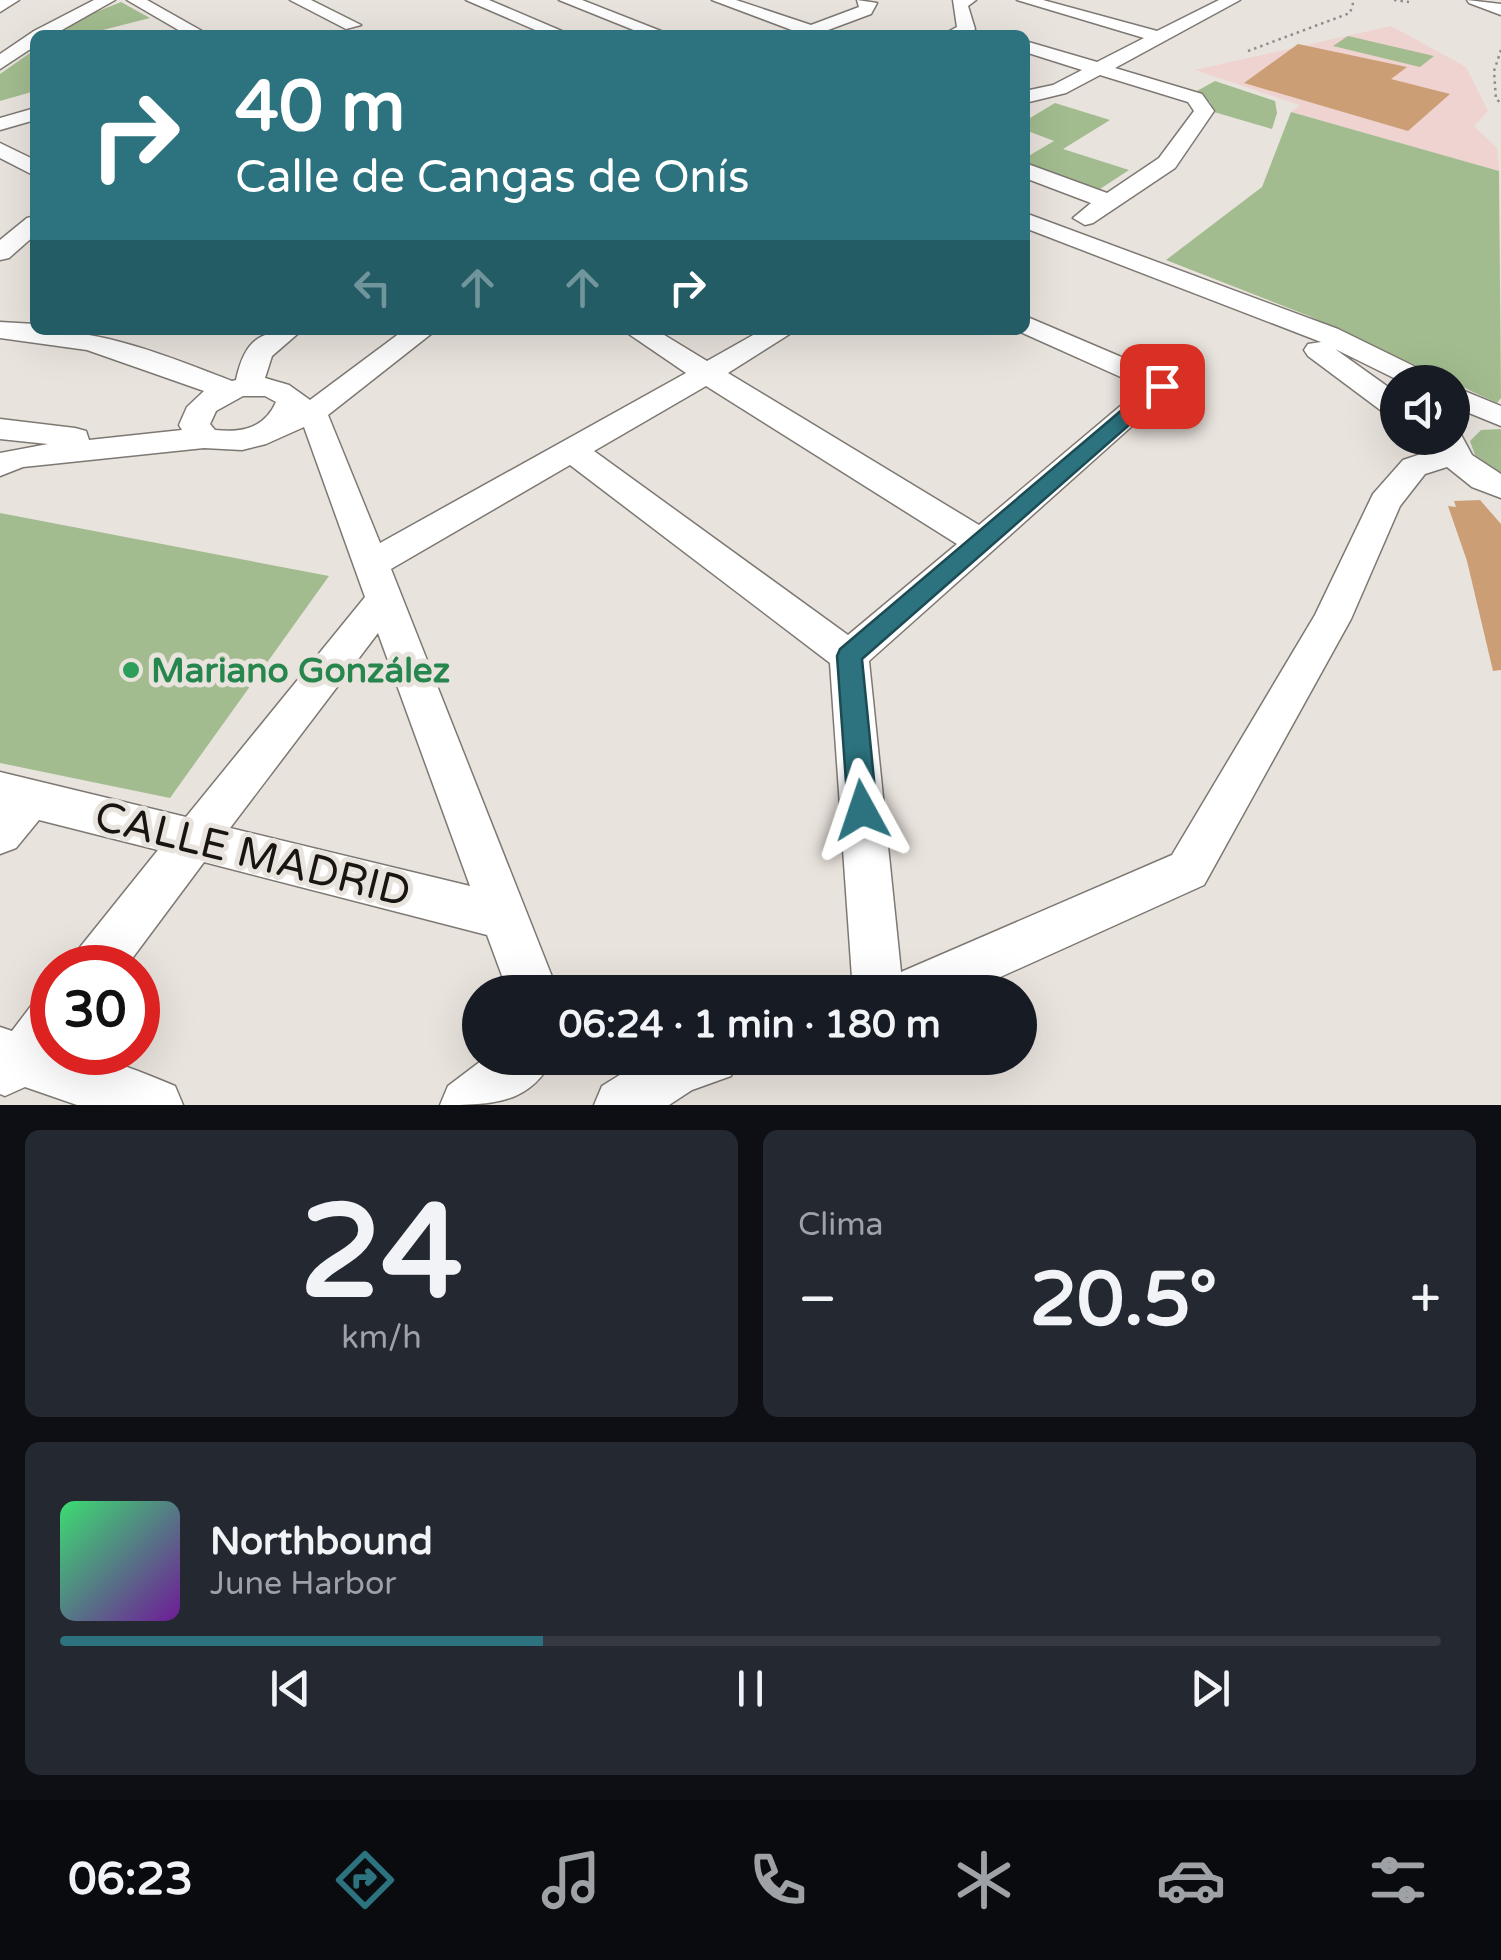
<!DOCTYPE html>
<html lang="es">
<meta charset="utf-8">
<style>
body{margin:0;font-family:"Varela Round",sans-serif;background:#242831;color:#f1f3f6;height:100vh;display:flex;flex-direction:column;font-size:38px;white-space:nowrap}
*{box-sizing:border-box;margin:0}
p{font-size:32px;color:#9ea1a6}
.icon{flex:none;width:55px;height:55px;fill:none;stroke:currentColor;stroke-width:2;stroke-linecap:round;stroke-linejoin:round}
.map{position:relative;height:1105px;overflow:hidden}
.sheet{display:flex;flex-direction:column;gap:25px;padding:25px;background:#0d0f14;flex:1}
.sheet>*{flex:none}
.guide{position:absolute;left:30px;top:30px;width:1000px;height:305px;border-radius:15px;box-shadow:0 10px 40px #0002;background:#2c737f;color:#fff;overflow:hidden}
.tools{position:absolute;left:1380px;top:365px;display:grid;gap:20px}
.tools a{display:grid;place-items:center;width:90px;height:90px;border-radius:50%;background:#171b24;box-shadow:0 10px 40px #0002;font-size:50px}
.speed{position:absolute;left:30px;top:945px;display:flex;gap:20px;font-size:50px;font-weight:700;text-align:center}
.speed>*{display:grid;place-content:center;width:130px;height:130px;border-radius:50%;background:#171b24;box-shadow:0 10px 40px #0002;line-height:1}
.speed .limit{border:15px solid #d22;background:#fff;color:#111}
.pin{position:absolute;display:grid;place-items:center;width:85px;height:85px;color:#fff;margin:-42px;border-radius:20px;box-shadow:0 5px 15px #0006}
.me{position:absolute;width:110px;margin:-55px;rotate:355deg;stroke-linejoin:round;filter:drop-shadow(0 0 8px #0008)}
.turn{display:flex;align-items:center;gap:35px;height:210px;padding:0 40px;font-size:45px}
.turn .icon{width:130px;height:130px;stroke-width:2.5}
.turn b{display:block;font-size:70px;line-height:85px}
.lanes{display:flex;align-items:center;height:95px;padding:0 40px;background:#0003;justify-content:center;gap:50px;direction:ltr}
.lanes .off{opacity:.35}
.big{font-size:75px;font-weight:700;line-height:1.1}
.sheet .card{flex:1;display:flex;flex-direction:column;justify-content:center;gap:15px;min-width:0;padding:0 35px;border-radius:15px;background:#242831}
.sheet .dial{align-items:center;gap:0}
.dial b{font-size:130px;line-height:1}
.song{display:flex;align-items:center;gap:30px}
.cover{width:120px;height:120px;border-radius:15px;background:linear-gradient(135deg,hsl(140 70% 55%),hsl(280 70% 35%))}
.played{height:10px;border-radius:5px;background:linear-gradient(90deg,#2c737f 35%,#363941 35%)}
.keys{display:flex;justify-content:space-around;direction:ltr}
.heat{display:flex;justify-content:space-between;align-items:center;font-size:55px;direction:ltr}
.sheet .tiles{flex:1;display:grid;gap:25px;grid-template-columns:1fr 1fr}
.card:last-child{grid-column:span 2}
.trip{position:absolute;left:462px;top:975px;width:575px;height:100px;border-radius:50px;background:#171b24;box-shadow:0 10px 40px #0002;font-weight:700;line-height:100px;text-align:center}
.menu{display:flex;height:160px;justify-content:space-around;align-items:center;background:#090b0e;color:#9ea1a6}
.menu .icon{width:70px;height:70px}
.menu .selected{color:#2c737f}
.menu b{font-size:45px;color:#f1f3f6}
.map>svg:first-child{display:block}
</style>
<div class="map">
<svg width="1501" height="1105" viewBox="0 0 1501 1105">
<rect width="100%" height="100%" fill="#e9e3dd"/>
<!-- education -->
<path fill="#eed3d0" d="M1391,26L1466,67L1488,111L1474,126L1497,148L1499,171L1291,112L1300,105L1195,70Z"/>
<!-- green -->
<path fill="#a2bc8f" d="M121,2L150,18L83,35H53L71,22Z
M1348,36L1434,56L1420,67L1333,46Z
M30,53L35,56V91L0,101V74Z
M1215,81L1275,101L1277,113L1272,129L1214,112L1210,102L1195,92Z
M1055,103L1110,120L1063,149L1129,170L1100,189L1025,163V158L1054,141L1025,130V121Z
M1291,112L1499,171L1501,398L1497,403L1309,316L1166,260L1262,187Z
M1501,429V473L1475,455L1470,441L1481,430Z
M0,513L329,576L170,798L0,763Z"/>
<!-- building -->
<path fill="#cc9e76" d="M1298,44L1407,67L1391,79L1450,94L1408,131L1244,83Z
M1480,500L1501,524V670L1493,671L1467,561L1448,506L1456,507L1454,501Z"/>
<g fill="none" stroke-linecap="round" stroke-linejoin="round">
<defs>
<path id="minor" d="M0,0H19L0,12Z
M94,0H115L53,35H35V46L0,69V54L34,31Z
M127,0H147L209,35H187Z
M290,0H311L361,25L346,29Z
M466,0H489L571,35H547Z
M559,0H582L671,35H646Z
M712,0H736L811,25L859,7L857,0L877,3L871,14L828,30L834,35H805Z
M953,0H976L968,6L975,29L972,33L942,35L957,27Z
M1017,0H1043L1157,31L1219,0H1240L1115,68L1202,94L1214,111L1175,168L1093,223L1085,225L1073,218L1091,203L1025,178V163L1107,193L1159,158L1194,111L1188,102L1100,75L1066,93L1025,103V91L1053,85L1082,70L1025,52V41L1097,62L1144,38Z
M1467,0L1501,4V15L1469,3Z
M35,108V120L0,130V118Z
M0,143L35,160V176L0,158Z
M1025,213L1338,329L1434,376L1439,382H1402L1335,349L1398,394V418L1387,415L1308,356L1304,350L1308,344L1321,342L1025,228Z
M35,216V235L9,258L0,260V240L27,218Z
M1025,316L1173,379L1178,385L869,661L901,972L1172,855L1315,615L1373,494L1403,460L1436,449L1433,438H1452V429L1459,431L1472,455L1501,474V498L1472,487L1447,467L1425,474L1400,506L1351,619L1204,885L967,992H853L830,663L570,465L391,569L558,992H508L487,935L204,862L125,968H70L77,951L158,850L39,820L16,848L0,854V772L186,817L365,597L304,427L266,444L242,450L204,448L23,467L0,476V453L48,444L0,439V419L75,428L86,431L89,440L182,430L179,425L187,407L204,391L87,350L0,338V322L35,324V330C105,330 167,356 232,381L236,380C245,338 261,330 302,330L272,356L265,378L289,385L310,400L404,330H436L328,415L380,543L686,373L623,330H656L707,361L762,330H796L728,373L979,525L1143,387L1016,330H1025ZM706,386L957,544L848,635L594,451ZM243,396H265L276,402C264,429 241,433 215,430L210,424L216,411ZM378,633L470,886L230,828Z
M1452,386L1501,406V426L1452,406Z
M52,995V1052C94,1052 137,1070 175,1086L183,1105H77L25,1087L5,1096L0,1094V1027L12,1031L34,1002Z
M485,1058H553C530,1105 490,1105 440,1105L448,1086Z
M647,1058H739L731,1076L692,1090L669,1105H594L602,1086Z"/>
</defs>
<!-- minor casing -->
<use href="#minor" stroke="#7e7873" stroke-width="3"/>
<!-- path -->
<path stroke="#918c88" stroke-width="2.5" stroke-dasharray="2.5 4" stroke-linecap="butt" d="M1394,0L1409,2
M1501,50L1494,71L1496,99L1501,103
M1248,51L1350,13L1354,0"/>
<!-- minor -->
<use href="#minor" fill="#fff" fill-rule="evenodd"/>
</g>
<!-- route -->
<path fill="#2c737f" stroke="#1d4b53" stroke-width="2.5" d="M1162,380L1172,386L1169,390L862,659L877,810L873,819L862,823L852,819L848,810L837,656L840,649L1156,381Z"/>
<!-- markers -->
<circle fill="#2e9e5b" stroke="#e9e3dd" stroke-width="4" cx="131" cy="670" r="10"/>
<g text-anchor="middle" stroke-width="10" stroke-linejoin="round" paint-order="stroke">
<!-- leisure labels -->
<g font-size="35" font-weight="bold" fill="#27864d" stroke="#e9e3dd" text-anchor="start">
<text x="151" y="682">Mariano González</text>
</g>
<!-- near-street labels -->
<g font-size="42" fill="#171412" stroke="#e9e3dd">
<text transform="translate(253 853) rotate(14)" y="15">CALLE MADRID</text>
</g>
</g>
</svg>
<div class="tools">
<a><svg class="icon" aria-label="sound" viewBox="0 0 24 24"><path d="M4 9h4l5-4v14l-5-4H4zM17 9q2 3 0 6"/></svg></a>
</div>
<div class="speed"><div class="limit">30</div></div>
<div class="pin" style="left:1162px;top:386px;background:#d93025"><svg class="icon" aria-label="arrive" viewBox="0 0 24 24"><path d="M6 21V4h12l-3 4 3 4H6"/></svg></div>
<svg class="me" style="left:862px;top:810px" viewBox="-20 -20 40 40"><path d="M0-17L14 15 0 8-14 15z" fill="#2c737f" stroke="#fff" stroke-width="4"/></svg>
<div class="trip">06:24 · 1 min · 180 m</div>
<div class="guide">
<div class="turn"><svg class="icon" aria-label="right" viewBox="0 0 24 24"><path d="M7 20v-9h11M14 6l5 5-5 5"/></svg><div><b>40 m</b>Calle de Cangas de Onís</div></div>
<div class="lanes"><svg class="icon off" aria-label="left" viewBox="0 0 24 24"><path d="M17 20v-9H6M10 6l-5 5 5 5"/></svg><svg class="icon off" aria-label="ahead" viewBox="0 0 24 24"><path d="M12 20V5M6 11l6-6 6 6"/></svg><svg class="icon off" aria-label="ahead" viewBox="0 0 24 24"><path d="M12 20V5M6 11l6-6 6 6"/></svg><svg class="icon" aria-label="right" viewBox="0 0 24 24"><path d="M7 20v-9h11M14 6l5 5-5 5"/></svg></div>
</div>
</div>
<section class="sheet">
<div class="tiles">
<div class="card dial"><b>24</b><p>km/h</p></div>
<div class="card"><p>Clima</p>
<div class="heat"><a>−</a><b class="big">20.5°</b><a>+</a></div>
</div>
<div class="card">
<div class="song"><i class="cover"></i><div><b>Northbound</b><p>June Harbor</p></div></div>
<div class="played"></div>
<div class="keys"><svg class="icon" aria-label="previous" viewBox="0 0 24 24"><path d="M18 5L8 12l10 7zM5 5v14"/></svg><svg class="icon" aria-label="pause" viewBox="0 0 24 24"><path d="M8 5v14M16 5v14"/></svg><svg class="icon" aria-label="next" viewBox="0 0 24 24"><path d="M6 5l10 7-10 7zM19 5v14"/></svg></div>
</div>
</div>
</section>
<nav class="menu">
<b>06:23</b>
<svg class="icon selected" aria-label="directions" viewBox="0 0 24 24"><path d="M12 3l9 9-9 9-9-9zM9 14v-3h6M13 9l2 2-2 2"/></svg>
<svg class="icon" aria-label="music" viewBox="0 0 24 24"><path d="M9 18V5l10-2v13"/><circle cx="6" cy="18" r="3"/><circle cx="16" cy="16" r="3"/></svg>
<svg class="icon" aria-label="phone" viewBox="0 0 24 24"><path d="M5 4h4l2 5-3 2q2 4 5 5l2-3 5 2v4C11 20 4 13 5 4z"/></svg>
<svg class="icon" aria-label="climate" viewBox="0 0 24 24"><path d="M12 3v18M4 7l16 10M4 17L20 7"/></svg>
<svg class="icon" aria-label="car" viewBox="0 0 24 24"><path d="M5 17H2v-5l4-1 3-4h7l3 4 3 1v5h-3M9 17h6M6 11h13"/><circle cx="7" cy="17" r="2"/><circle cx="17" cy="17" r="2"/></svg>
<svg class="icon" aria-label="filters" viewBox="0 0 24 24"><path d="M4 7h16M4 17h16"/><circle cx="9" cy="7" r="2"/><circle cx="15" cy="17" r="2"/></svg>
</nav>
